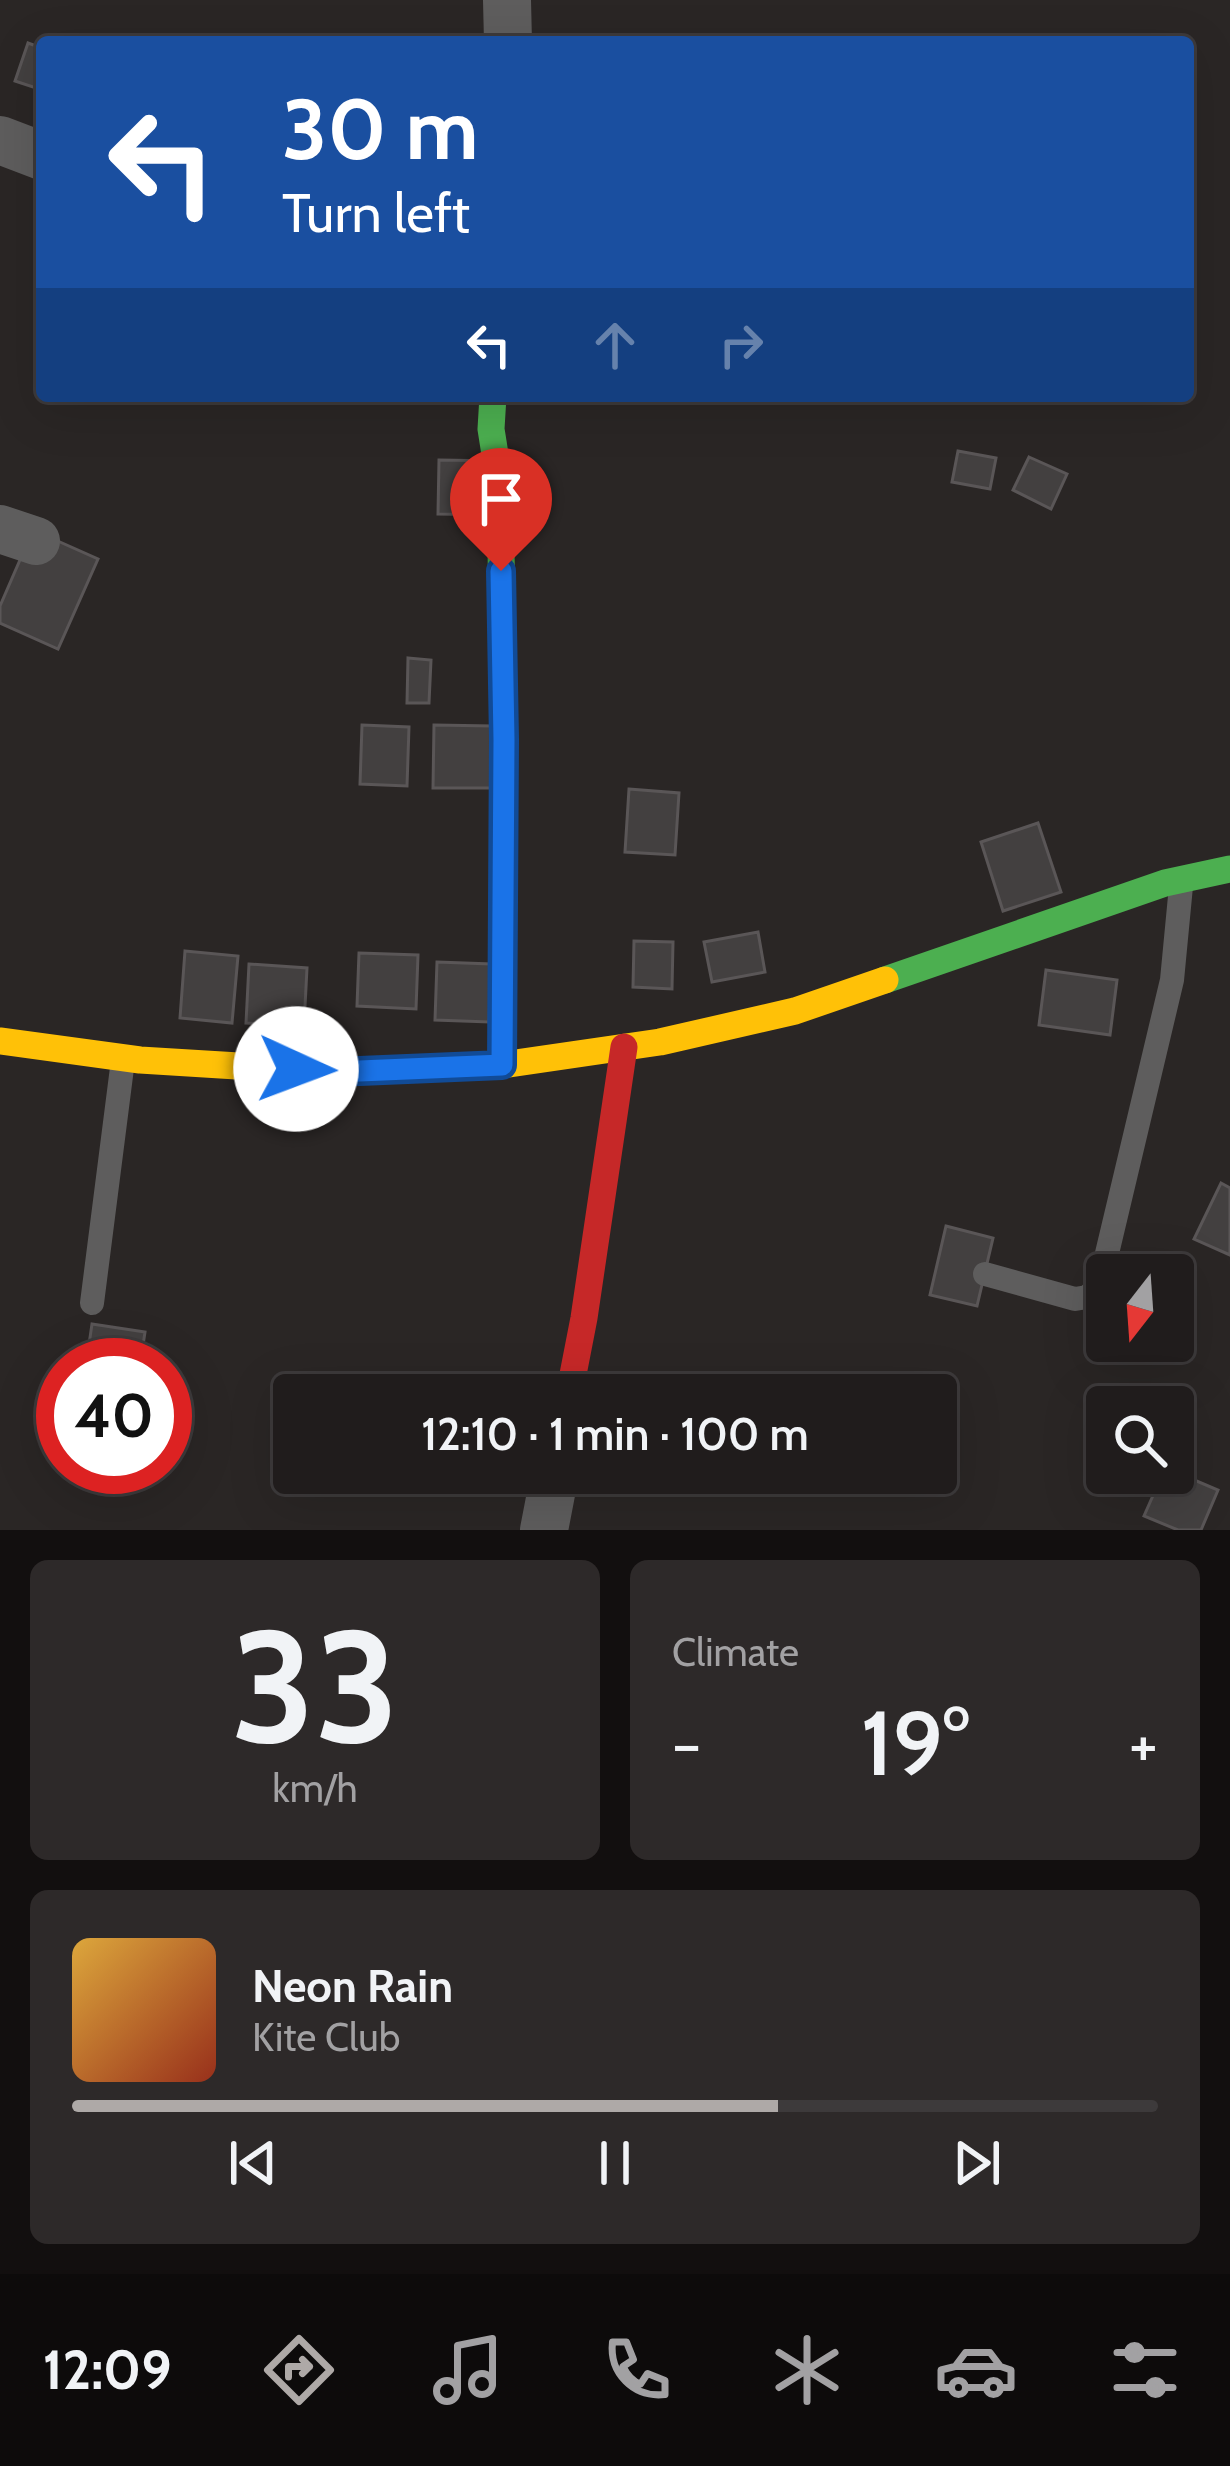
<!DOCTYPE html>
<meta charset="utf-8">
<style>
body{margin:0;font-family:Cabin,sans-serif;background:#2d2929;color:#f1f3f6;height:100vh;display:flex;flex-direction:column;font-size:45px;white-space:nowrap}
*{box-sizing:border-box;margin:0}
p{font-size:39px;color:#a2a1a3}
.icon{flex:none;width:66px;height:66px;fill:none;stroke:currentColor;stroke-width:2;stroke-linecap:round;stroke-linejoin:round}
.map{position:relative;height:1530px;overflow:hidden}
.details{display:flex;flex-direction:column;gap:30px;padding:30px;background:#120f0f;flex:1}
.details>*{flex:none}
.hud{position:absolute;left:36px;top:36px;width:1158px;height:366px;border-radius:12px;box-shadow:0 12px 48px #0002,0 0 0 3px #3d3a3b;background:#1a4fa0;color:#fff;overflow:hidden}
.needle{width:78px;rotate:197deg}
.fabs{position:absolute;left:1086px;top:1254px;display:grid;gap:24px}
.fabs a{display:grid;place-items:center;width:108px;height:108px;border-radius:12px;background:#201c1c;box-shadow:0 12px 48px #0002,0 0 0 3px #3d3a3b;font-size:60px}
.speed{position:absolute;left:36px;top:1338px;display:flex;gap:24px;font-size:60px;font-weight:700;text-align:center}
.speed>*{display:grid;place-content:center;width:156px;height:156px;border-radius:50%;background:#201c1c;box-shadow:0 12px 48px #0002,0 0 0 3px #3d3a3b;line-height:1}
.speed .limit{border:18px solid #d22;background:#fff;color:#111}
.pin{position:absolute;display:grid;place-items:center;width:102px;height:102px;color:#fff;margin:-123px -51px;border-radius:50% 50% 50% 0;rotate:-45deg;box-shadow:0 0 12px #0007}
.pin .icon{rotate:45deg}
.me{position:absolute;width:132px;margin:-66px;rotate:92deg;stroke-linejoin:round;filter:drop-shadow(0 0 9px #0008)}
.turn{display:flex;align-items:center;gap:42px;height:252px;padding:0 48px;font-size:54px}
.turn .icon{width:156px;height:156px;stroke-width:2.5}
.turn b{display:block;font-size:84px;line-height:102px}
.lanes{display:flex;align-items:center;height:114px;padding:0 48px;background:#0003;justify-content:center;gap:60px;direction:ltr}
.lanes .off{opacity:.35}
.big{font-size:90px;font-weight:600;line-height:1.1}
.details .tile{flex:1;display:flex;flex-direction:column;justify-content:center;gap:18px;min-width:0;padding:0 42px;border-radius:18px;background:#2d2929}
.details .dial{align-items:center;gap:0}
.dial b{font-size:156px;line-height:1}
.song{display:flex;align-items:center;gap:36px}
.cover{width:144px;height:144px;border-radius:18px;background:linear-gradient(135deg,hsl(40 70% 55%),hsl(10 70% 35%))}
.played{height:12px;border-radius:6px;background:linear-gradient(90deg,#aea9a7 65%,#3d3a3b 65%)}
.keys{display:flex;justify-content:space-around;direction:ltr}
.heat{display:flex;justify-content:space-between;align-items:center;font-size:66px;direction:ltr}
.details .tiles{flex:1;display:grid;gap:30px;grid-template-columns:1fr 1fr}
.tile:last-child{grid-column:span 2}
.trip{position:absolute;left:273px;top:1374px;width:684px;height:120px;border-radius:12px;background:#201c1c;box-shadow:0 12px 48px #0002,0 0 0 3px #3d3a3b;font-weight:600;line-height:120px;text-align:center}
.tabs{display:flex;height:192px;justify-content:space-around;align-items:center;background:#0d0b0b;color:#a2a1a3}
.tabs .icon{width:84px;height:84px}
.tabs .selected{color:#aea9a7}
.tabs b{font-size:54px;color:#f1f3f6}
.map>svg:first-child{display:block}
</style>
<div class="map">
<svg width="1230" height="1530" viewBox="0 0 1230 1530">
<rect width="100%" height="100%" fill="#2a2625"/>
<!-- building -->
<path fill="#434040" stroke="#5a5657" stroke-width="3" d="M28,43L42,48V90L15,81Z
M958,451L996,458L990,489L952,482Z
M1029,457L1067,474L1051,509L1013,490Z
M439,460L500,461L499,515L438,514Z
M33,530L98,559L58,649L0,623V606Z
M408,658L431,660L429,703H407Z
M362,725L409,727L407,786L360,784Z
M434,725L492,726L491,788H433Z
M629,789L679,793L675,855L625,852Z
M1038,823L1061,892L1003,911L981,842Z
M758,932L765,972L712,982L704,942Z
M634,941L673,942L672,989L633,987Z
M185,951L238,956L232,1023L180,1018Z
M359,953L418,955L416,1009L357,1006Z
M437,962L491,964L489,1022L435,1020Z
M249,964L307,968L304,1026L246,1023Z
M1046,970L1117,980L1110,1035L1039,1025Z
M1221,1183L1230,1188V1255L1194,1239Z
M946,1226L993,1238L977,1306L930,1295Z
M92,1324L145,1332L140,1365H86Z
M1173,1471L1218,1490L1201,1530H1178L1144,1516L1163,1473H1173Z"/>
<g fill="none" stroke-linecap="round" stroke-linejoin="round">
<!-- lane -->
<path stroke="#5e5d5d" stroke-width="24" d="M985,1274L1075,1299L1087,1297L1099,1287L1172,980L1181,886
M92,1303L123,1060"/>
<!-- street -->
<path stroke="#5e5d5d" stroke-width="48" d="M507,0L508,42
M0,140L42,156
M0,529L36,541
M544,1530L555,1473"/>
<!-- fast -->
<path stroke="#4caf50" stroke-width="27" d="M493,396L491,429L500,486L504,740L502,1065
M885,980L1165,883L1230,869"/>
<!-- slow -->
<path stroke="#ffc107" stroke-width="27" d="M0,1041L140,1060L336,1072L502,1065L660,1042L795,1011L885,980"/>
<!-- jam -->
<path stroke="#c62828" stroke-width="27" d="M569,1395L584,1318L624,1047"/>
</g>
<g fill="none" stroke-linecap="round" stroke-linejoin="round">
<defs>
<path id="route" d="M296,1069L336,1072L502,1065L504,740L501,571"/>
</defs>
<!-- route casing -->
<use href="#route" stroke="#114b97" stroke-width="30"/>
<!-- route -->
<use href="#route" stroke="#1a73e8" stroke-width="21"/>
</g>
</svg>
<div class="fabs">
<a><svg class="needle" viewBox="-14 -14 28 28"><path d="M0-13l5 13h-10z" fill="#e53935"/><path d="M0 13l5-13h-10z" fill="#a2a1a3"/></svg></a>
<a><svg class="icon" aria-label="search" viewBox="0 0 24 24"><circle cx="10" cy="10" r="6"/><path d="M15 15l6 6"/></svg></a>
</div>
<div class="speed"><div class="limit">40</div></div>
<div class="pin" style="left:501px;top:571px;background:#d93025"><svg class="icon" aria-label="arrive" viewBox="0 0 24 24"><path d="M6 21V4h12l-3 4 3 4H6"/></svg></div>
<svg class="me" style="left:296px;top:1069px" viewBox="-20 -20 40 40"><circle r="19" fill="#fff"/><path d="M0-13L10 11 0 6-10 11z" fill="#1a73e8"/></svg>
<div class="trip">12:10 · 1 min · 100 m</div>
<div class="hud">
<div class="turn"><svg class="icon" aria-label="left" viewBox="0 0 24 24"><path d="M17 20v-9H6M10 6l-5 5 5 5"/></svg><div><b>30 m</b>Turn left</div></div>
<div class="lanes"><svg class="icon" aria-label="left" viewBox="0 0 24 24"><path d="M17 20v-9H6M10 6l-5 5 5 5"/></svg><svg class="icon off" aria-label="ahead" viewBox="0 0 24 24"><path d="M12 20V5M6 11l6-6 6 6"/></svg><svg class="icon off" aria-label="right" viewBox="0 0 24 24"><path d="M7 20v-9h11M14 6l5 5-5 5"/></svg></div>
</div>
</div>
<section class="details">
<div class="tiles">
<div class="tile dial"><b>33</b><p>km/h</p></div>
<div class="tile"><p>Climate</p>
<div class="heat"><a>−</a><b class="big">19°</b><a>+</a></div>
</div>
<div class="tile">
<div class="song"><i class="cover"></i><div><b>Neon Rain</b><p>Kite Club</p></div></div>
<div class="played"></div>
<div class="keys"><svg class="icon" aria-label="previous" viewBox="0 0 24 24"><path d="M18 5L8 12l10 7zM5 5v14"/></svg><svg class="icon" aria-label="pause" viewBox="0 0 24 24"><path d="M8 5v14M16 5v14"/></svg><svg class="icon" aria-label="next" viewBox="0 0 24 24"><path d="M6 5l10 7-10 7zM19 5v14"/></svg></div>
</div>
</div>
</section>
<nav class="tabs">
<b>12:09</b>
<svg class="icon selected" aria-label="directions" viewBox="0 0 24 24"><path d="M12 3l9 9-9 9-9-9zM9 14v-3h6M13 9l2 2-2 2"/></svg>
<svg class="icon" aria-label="music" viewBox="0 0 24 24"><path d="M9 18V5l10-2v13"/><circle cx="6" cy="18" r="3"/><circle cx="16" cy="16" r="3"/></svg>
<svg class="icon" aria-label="phone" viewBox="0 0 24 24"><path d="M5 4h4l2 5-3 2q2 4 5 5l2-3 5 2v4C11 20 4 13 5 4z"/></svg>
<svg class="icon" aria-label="climate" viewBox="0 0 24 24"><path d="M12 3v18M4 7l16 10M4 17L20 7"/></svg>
<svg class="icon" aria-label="car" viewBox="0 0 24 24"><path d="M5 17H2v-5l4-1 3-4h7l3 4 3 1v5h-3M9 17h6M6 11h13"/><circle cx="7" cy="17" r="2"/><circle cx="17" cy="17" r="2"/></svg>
<svg class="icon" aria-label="filters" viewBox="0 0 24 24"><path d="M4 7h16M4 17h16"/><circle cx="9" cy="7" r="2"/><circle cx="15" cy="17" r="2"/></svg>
</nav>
